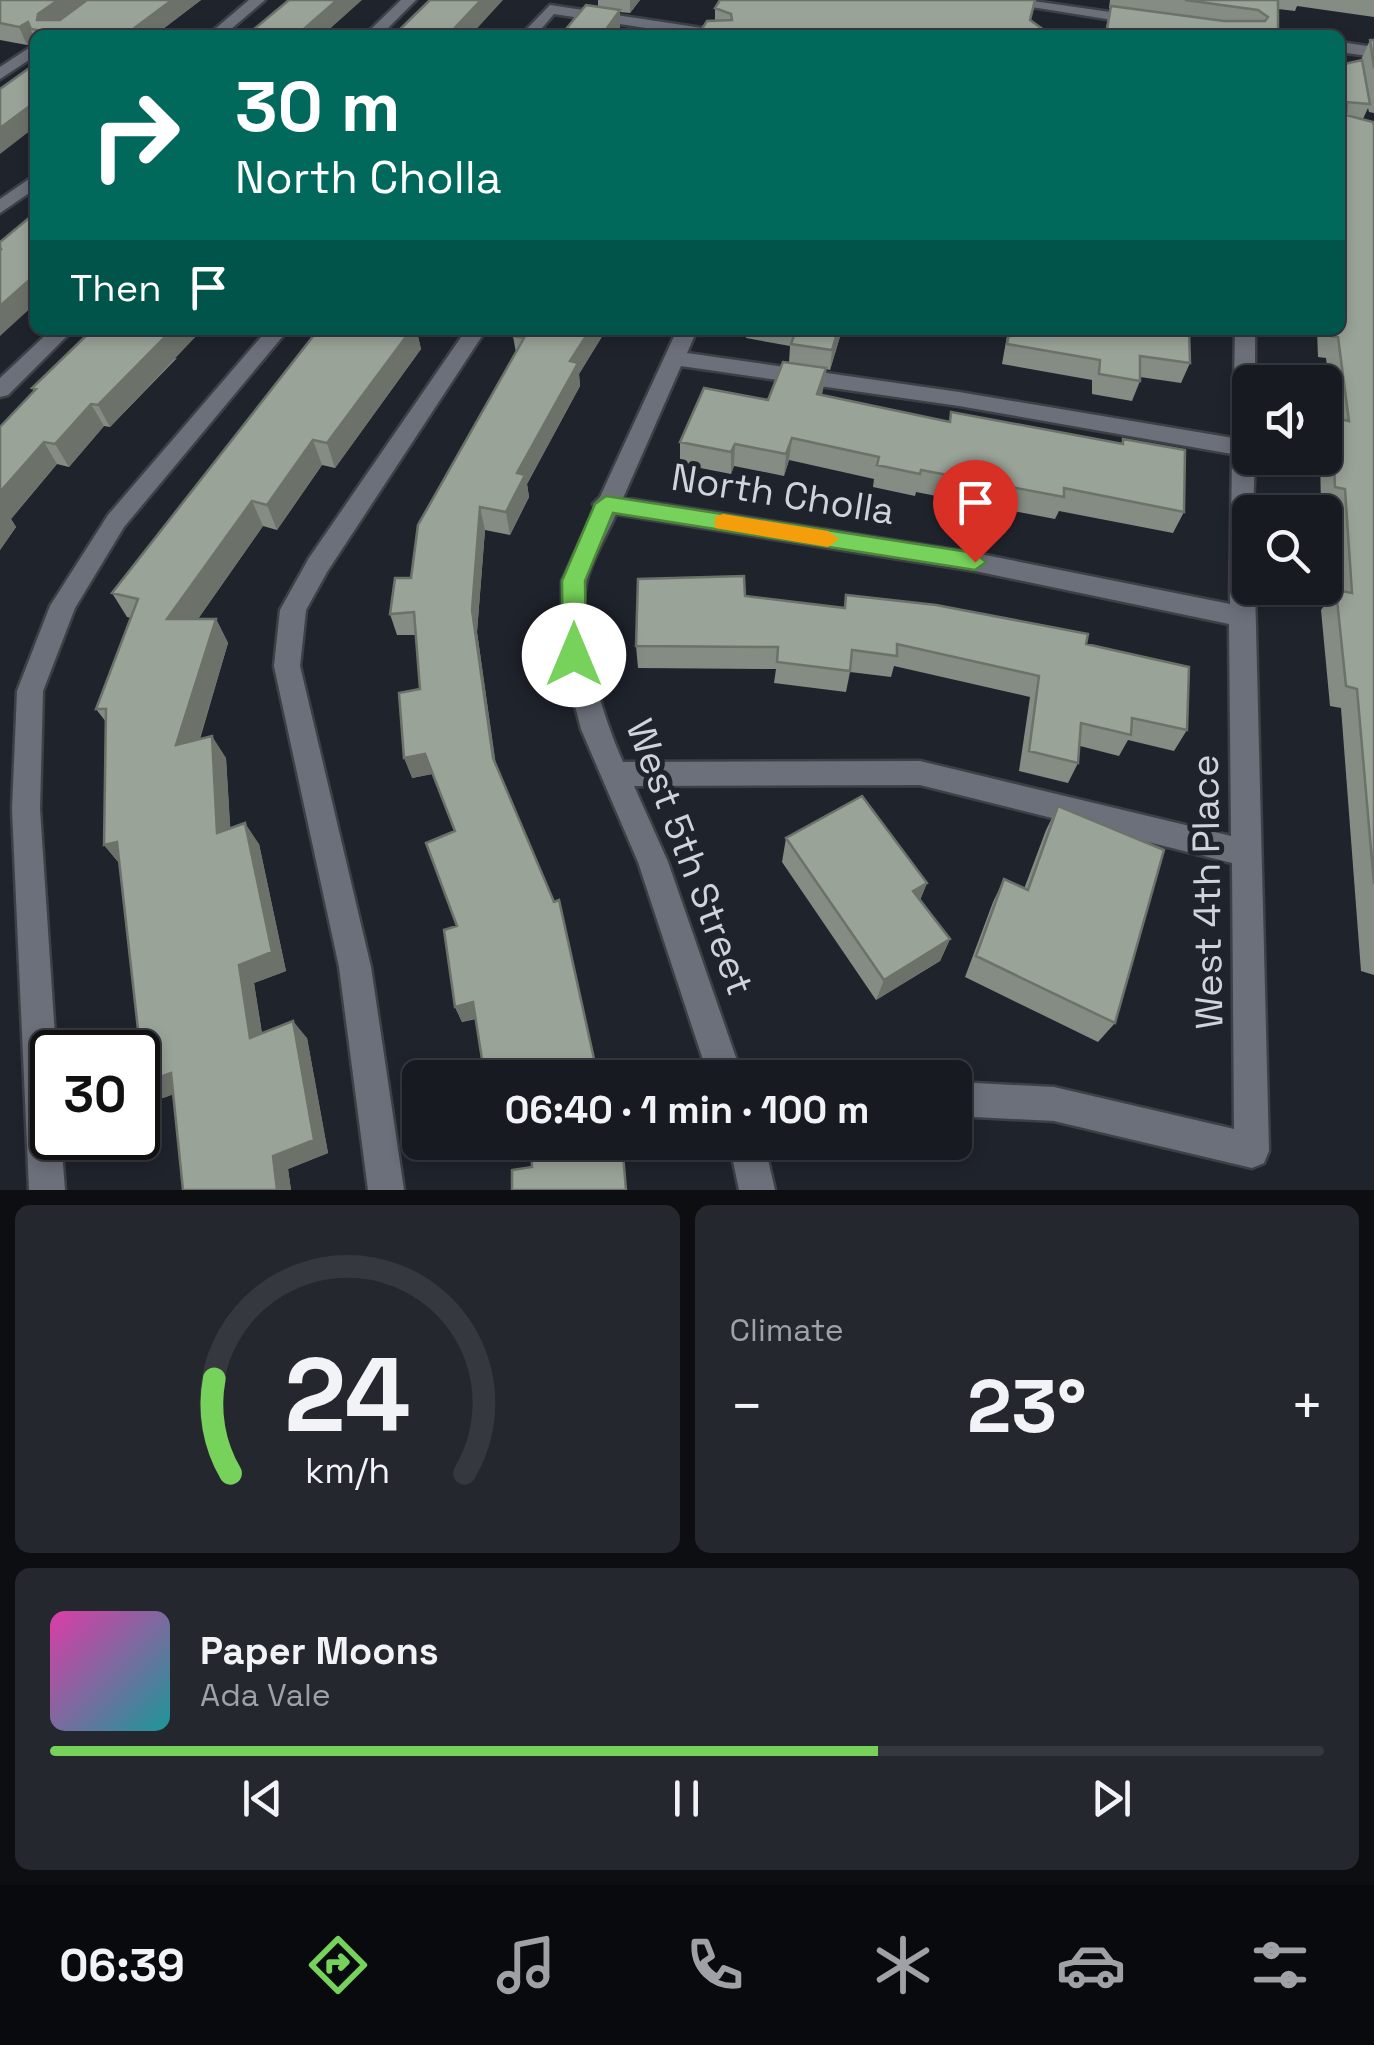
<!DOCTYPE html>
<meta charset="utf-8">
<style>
body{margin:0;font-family:"Space Grotesk",sans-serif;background:#24272e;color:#f1f3f6;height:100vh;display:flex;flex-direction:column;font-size:38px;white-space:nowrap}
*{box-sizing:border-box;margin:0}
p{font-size:32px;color:#9ea1a5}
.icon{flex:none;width:55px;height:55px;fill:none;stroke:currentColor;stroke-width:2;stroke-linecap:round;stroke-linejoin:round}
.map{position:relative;height:1190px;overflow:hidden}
.sheet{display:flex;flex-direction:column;gap:15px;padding:15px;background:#0d0e12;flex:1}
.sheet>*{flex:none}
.banner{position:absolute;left:30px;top:30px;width:1315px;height:305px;border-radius:15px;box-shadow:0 5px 15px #0003,0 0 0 2px #36383f;background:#00695c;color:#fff;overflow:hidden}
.controls{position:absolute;left:1232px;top:365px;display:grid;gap:20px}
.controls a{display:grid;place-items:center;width:110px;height:110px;border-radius:15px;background:#171a21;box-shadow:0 5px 15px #0003,0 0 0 2px #36383f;font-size:50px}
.speed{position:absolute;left:30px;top:1030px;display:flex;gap:20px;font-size:50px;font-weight:700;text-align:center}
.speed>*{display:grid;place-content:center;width:130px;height:130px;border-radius:50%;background:#171a21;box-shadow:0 5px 15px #0003,0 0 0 2px #36383f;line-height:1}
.speed .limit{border:5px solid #111;border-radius:15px;background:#fff;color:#111}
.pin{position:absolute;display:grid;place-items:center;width:85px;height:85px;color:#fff;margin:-102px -42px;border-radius:50% 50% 50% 0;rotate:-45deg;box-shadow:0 0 10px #0007}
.pin .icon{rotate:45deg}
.me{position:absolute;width:110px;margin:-55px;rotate:0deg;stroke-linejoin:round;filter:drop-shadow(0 0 8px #0008)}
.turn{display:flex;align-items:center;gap:35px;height:210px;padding:0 40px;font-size:45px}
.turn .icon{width:130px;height:130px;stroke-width:2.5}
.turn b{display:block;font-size:70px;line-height:85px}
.then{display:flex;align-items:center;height:95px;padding:0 40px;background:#0003;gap:20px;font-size:38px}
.big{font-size:75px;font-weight:700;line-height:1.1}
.sheet .card{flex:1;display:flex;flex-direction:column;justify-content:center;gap:15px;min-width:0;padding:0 35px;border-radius:15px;background:#24272e}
.sheet .dial{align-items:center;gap:0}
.dial svg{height:260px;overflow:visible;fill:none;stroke:#36383f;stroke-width:7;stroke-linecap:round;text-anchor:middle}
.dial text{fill:#f1f3f6;stroke:none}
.song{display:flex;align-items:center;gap:30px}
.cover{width:120px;height:120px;border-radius:15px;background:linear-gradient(135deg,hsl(320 70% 55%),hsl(180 70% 35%))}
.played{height:10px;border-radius:5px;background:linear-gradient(90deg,#76d25a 65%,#36383f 65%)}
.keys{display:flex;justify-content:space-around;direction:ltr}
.heat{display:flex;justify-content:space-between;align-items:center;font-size:55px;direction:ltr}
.sheet .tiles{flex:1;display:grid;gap:15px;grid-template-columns:1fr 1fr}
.card:last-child{grid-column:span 2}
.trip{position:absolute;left:402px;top:1060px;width:570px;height:100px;border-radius:15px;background:#171a21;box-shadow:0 5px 15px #0003,0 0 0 2px #36383f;font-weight:700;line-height:100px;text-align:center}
.dock{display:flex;height:160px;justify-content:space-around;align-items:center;background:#090a0d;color:#9ea1a5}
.dock .icon{width:70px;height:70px}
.dock .active{color:#76d25a}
.dock b{font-size:45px;color:#f1f3f6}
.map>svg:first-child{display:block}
</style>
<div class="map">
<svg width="1374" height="1190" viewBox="0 0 1374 1190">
<rect width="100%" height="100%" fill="#1f232c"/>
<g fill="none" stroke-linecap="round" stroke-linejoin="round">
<defs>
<path id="minor" d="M249,0H265L224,35H208Z
M401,0H416L381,35H365Z
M988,0H1026L1138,16L1145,20L1138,24Z
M550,5L722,31L729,35H692L554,14L536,35H521Z
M1340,42L1374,47V57L1340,52Z
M35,44V56L0,79V67Z
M35,175V189L0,213V199Z
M51,330H73L8,395L0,397V378Z
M267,330H288L124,527L75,608L43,691L40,809L56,1052H52V1138H61L65,1190H29L12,809L17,691L50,606L108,515Z
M466,330H486L327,572L306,610L300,666L371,967L404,1190H368L339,967L274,666L280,610L309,558Z
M677,330H697L687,353L959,392L1233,438L1235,330H1255V382H1250V458H1255L1250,588H1255L1269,1151L1264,1163L1252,1168L1054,1121L955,1116V1082L1054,1087L1234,1129L1232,863L920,785L634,786L668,862L743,1078H709L638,862L581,729L562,655V581L595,508L593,504L600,497ZM681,366L959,406L1232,454L1230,604L975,553L623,498ZM616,514L975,571L1229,624L1231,836L920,761L623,762C603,717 574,628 587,579C593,557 607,535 616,514Z
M729,1142H764L775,1190H739Z"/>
</defs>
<!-- minor casing -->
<use href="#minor" stroke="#3d4047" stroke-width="5"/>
<!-- minor -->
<use href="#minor" fill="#6c707b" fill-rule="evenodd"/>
</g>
<!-- wall -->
<path fill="#848c83" d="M0,0H201L155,35H35V41L27,45L0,40Z
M598,0H640L630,13L620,12V28L615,35H561L598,6Z
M1110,0H1374V17L1297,6L1295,11L1278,9V35H1104L1111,8H1109Z
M715,8L1031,20H715Z
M1370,40H1374V113L1369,112L1368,108L1363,119L1374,126V975L1361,971L1341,708L1330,706L1321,610L1336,590L1332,510L1321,507L1320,458H1325V429L1332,417L1333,418L1326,358L1318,357L1317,330H1340V65L1361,60Z
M517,330H606L579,374L580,386L527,484L529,497L510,535L485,530L477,632L496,767L528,1076L476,1019L462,1022L455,1007L457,926L454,831L432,774L412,778L420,689L415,635H397L390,614L411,578L516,353L513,336Z
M746,330H842L830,370L826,369L822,395L949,422L1121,444L1123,439L1184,512L1173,533L1059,511L1055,519L916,492L915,496L873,487L874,479L789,460L784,476L734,466L731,474L680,464V442L768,400L789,363L790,346L746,338Z
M1008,330H1189L1190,363L1181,383L1140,377V381L1132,401L1092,394V380L1002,364Z
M417,332L421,349L335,468L322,465L277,530L263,526L198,619H216L228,643L200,739L226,758L230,828L259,844L286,971L254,983L262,1033L307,1038L328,1153L288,1169L291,1190H183L173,1094L163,1098L144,1083L119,863L104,845L106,722L96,709L131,618L127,617L112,593Z
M177,358L110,427L104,426L69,467L57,464L11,519L16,527L0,550V427L34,391L32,388Z
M846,595L1086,644L1187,730L1174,751L1128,740L1119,756L1080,746L1078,763L1068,783L1019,771L1030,697L894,666L891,677L850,672L846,692L774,683L776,669L638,668L636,646L745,596L844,608Z
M1058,806L1115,1023L1098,1042L965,977L993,902L1004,879L1024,889L1046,830Z
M786,838L927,883L920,900L950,939L940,961L876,1000L782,862Z"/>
<!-- shaded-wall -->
<path fill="#6c726a" d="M58,0H90L46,32L37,20L38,14Z
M172,0H201L155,35H125Z
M337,0H362L323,35H297Z
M481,0H503L471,35H448Z
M630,0H640L630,13Z
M620,10V28L615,35H602Z
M28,22L35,41L27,45L19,27Z
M35,102V127L0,154V128Z
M35,275V304L0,336V306Z
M172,330H202L110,427L98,405Z
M403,330H419L417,332L421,349L335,468L327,443Z
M590,330H606L579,374L580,386L527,484L529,497L510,535L506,512L517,473L570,361Z
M838,330H842L830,370L832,350Z
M826,368L823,390L814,416L817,394Z
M91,404L104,426L69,467L55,444Z
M792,438L789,460L784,476L786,454Z
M313,440L322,465L277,530L267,505Z
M44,442L57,464L11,519L16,527L0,550V492Z
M735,444L734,466L731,474V452Z
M252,501L263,526L181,643L167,619Z
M480,507L485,530L477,632L498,779L493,758L472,610Z
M216,619L228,643L191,767L176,745Z
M212,736L226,758L232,854L217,833Z
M425,754L432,774L412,778L404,758Z
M245,823L259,844L286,971L254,983L265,1054L250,1038L239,965Z
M117,842L122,866L104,845Z
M927,883L918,905L913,891Z
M950,939L940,961L876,1000L884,980Z
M473,1002L480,1017L462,1022L455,1007Z
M293,1021L307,1038L328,1153L288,1169L291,1190H277L273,1156Z
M527,1060L532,1075L522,1078H486L484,1072Z
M171,1073L189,1089L163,1098L144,1083Z"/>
<!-- building -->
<path fill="#9aa398" stroke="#6c726a" stroke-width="2.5" d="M0,0H58L38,14L37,20H60L87,0H172L125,35H67L31,29L28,22L19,27L0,23Z
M289,0H337L297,35H247Z
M430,0H481L448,35H394Z
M720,0H1035L1030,20L1051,35H698L707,21L732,20L731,14L715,8Z
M1185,0H1278V35H1106L1111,6L1224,21H1265L1268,17L1258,10Z
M586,5L620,10L602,35H561Z
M1370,40H1374V68Z
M1362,60L1370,104L1347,102L1346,115L1373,122L1374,126V884L1357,689L1346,686L1336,590L1352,593L1345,489L1335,487L1332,417L1349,421L1338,337L1330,336V330H1340V65Z
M35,64V102L0,128V89Z
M35,213V275L0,306V250L2,249H0V242Z
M102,330H172L98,405L91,404L55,444L44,442L0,492V427L36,389L32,388L91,331L99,333Z
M318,330H411L327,443L313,440L267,505L252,501L167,619H216L176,745L212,736L217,833L245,823L272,952L239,965L250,1038L293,1021L314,1140L273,1156L277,1190H183L171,1073L144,1083L117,842L104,845L106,709H96L138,599L112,593Z
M517,330H590L570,361L578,363L517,473L525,475L506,512L480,507L472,610L493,758L554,902L559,900L596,1068L615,1066L616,1078H528L527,1060L484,1072L473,1002L455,1007L444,930L457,926L426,843L455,831L425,754L404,758L399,693L420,689L414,612L390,614L395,578H411L418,525L524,338L513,336Z
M796,330H838L832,350L791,344Z
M1010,330H1189L1190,363L1140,356V381L1099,374L1100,360L1007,344Z
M783,362L826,368L817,394L950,422L951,412L1123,444V439L1185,450L1184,512L1064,488V497L921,470L920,474L877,465L879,457L792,438L786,454L735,444L731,452L680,442L704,388L768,400Z
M744,576L745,596L845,608L846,595L936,605L1088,634L1086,644L1189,667L1187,730L1132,718L1131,735L1081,723L1078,763L1029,751L1039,676L897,644V656L852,650L850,671L777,662L778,647L636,646L638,579Z
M862,796L927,883L913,891L950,939L884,980L786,838Z
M1058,806L1164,850L1115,1023L976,956L1004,879L1028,890Z
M531,1142H622L626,1190H512V1170L532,1167Z"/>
<!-- route -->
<path fill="#76d25a" stroke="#4d883a" stroke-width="2.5" d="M606,496L975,553L986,562L975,570L613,513L585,581L586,655L574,665L563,655L562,581L595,504Z"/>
<!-- slow -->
<path fill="#f59e0b" d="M723,514L828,531L839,539L828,547L715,528V517Z"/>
<g text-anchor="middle" stroke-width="10" stroke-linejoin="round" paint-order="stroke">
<!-- street labels -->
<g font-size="38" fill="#d0d3d9" stroke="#1f232c">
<text transform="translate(783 494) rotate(9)" y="13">North Cholla</text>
<text transform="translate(690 857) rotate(69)" y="13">West 5th Street</text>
<text transform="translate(1207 892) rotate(-91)" y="13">West 4th Place</text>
</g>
</g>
</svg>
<div class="controls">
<a><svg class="icon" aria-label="sound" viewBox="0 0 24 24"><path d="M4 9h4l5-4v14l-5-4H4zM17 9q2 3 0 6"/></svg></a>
<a><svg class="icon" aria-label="search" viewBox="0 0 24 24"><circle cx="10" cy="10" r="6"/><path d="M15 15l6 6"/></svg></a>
</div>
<div class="speed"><div class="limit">30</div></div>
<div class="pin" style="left:975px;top:562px;background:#d93025"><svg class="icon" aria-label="arrive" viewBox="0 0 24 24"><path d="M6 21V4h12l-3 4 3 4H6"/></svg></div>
<svg class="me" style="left:574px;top:655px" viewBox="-20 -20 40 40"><circle r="19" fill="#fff"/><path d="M0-13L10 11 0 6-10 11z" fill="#76d25a"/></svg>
<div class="trip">06:40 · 1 min · 100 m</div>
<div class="banner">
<div class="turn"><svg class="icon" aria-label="right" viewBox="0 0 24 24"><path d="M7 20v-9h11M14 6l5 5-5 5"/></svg><div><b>30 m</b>North Cholla</div></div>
<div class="then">Then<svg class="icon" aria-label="arrive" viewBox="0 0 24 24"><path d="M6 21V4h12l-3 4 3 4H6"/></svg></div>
</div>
</div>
<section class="sheet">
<div class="tiles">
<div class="card dial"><svg viewBox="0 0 100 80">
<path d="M14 69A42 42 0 1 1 86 69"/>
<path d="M14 69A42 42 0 0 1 9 40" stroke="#76d25a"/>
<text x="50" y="56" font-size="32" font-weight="700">24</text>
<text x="50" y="72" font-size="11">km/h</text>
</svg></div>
<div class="card"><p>Climate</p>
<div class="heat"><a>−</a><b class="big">23°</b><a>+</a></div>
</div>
<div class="card">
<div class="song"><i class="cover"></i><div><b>Paper Moons</b><p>Ada Vale</p></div></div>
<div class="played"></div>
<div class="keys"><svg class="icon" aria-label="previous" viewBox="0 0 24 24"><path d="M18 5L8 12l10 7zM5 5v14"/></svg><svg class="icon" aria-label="pause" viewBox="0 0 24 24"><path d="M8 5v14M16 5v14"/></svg><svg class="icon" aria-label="next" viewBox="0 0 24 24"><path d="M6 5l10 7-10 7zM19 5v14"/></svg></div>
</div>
</div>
</section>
<nav class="dock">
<b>06:39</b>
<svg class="icon active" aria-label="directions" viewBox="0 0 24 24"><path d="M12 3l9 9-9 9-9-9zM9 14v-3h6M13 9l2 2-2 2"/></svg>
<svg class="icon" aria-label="music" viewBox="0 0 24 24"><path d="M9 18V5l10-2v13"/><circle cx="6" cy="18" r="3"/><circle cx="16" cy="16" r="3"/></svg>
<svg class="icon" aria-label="phone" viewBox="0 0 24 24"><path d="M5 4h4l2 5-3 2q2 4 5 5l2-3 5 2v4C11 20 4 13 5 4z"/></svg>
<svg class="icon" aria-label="climate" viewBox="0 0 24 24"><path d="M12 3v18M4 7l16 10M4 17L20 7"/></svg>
<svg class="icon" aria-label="car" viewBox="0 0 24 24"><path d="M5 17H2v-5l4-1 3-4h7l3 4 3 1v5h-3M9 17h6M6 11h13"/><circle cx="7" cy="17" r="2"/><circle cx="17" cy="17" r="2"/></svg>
<svg class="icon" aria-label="filters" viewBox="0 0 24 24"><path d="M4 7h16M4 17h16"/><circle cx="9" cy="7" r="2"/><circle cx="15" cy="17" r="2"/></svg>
</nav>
